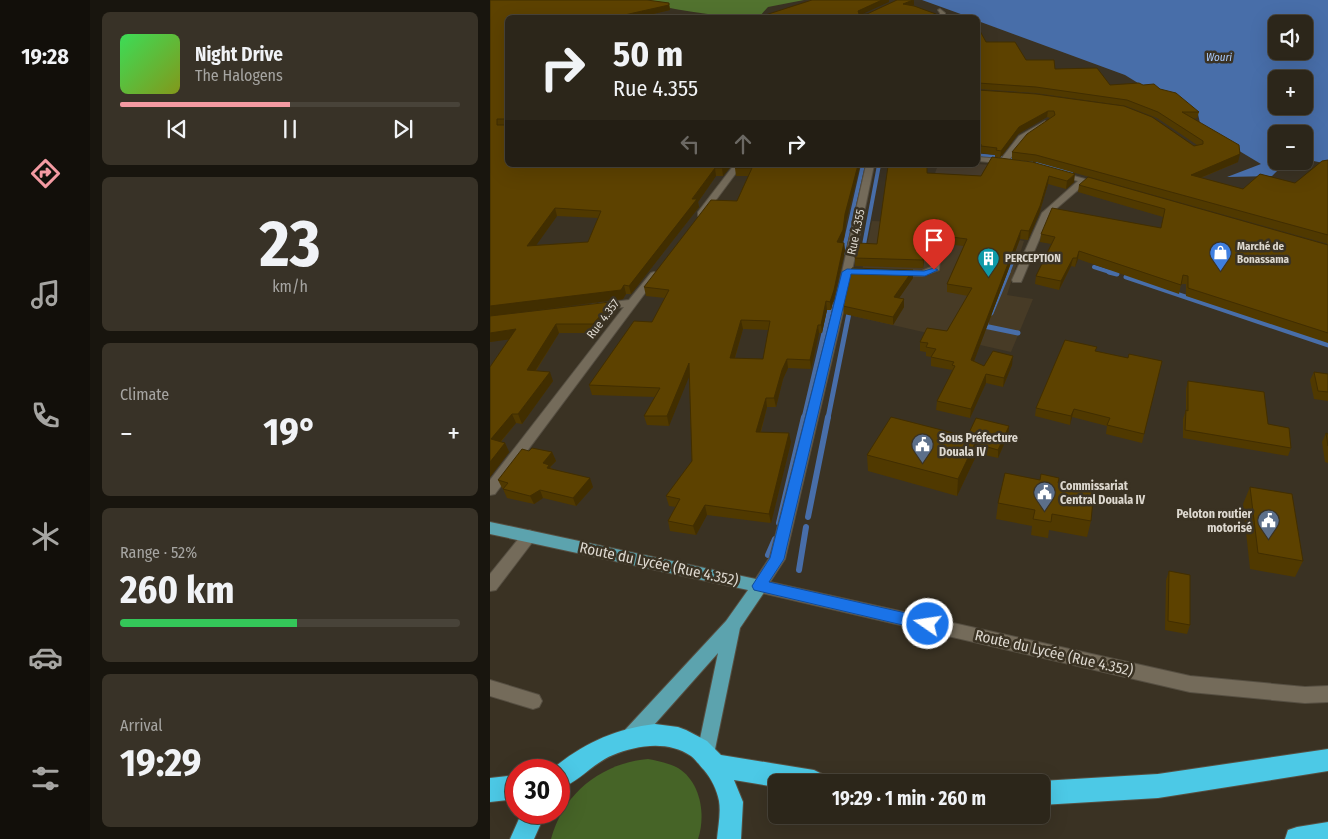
<!DOCTYPE html>
<meta charset="utf-8">
<style>
body{margin:0;font-family:"Fira Sans Condensed",sans-serif;background:#383227;color:#f1f3f6;height:100vh;display:flex;flex-direction:column;font-size:19px;white-space:nowrap}
*{box-sizing:border-box;margin:0}
p{font-size:16px;color:#a6a5a2}
.icon{flex:none;width:28px;height:28px;fill:none;stroke:currentColor;stroke-width:2;stroke-linecap:round;stroke-linejoin:round}
.map{position:relative;flex:1;overflow:hidden}
.details{display:flex;flex-direction:column;gap:12px;padding:12px;background:#18150e;width:400px}
.details>*{flex:none}
.guide{position:absolute;left:15px;top:15px;width:475px;height:152px;border-radius:8px;box-shadow:0 5px 20px #0002,0 0 0 1px #484339;background:#2c261a;color:#f1f3f6;overflow:hidden}
.buttons{position:absolute;left:778px;top:15px;display:grid;gap:10px}
.buttons a{display:grid;place-items:center;width:45px;height:45px;border-radius:8px;background:#2c261a;box-shadow:0 5px 20px #0002,0 0 0 1px #484339;font-size:25px}
.speed{position:absolute;left:15px;top:759px;display:flex;gap:10px;font-size:25px;font-weight:700;text-align:center}
.speed>*{display:grid;place-content:center;width:65px;height:65px;border-radius:50%;background:#2c261a;box-shadow:0 5px 20px #0002,0 0 0 1px #484339;line-height:1}
.speed .limit{border:8px solid #d22;background:#fff;color:#111}
.pin{position:absolute;display:grid;place-items:center;width:42px;height:42px;color:#fff;margin:-51px -21px;border-radius:50% 50% 50% 0;rotate:-45deg;box-shadow:0 0 5px #0007}
.pin .icon{rotate:45deg}
.me{position:absolute;width:55px;margin:-28px;rotate:283deg;stroke-linejoin:round;filter:drop-shadow(0 0 4px #0008)}
.turn{display:flex;align-items:center;gap:18px;height:105px;padding:0 25px;font-size:22px}
.turn .icon{width:65px;height:65px;stroke-width:2.5}
.turn b{display:block;font-size:35px;line-height:42px}
.lanes{display:flex;align-items:center;height:48px;padding:0 25px;background:#0003;justify-content:center;gap:25px;direction:ltr}
.lanes .off{opacity:.35}
.big{font-size:38px;font-weight:700;line-height:1.1}
.details .widget{flex:1;display:flex;flex-direction:column;justify-content:center;gap:8px;min-width:0;padding:0 18px;border-radius:8px;background:#383227}
.details .dial{align-items:center;gap:0}
.dial b{font-size:65px;line-height:1}
.song{display:flex;align-items:center;gap:15px}
.cover{width:60px;height:60px;border-radius:8px;background:linear-gradient(135deg,hsl(130 70% 55%),hsl(70 70% 35%))}
.played{height:5px;border-radius:2px;background:linear-gradient(90deg,#f49aa2 50%,#484339 50%)}
.keys{display:flex;justify-content:space-around;direction:ltr}
.heat{display:flex;justify-content:space-between;align-items:center;font-size:28px;direction:ltr}
.charge{height:8px;border-radius:4px;background:linear-gradient(90deg,#34c759 52%,#484339 0)}
.trip{position:absolute;left:278px;top:774px;width:282px;height:50px;border-radius:8px;background:#2c261a;box-shadow:0 5px 20px #0002,0 0 0 1px #484339;font-weight:700;line-height:50px;text-align:center}
main{display:flex;flex:1;min-height:0}
.menu{display:flex;flex-direction:column;width:90px;justify-content:space-around;align-items:center;background:#120f0a;color:#a6a5a2}
.menu .icon{width:35px;height:35px}
.menu .on{color:#f49aa2}
.menu b{font-size:22px;color:#f1f3f6}
.map>svg:first-child{display:block}
</style>
<main>
<nav class="menu">
<b>19:28</b>
<svg class="icon on" aria-label="directions" viewBox="0 0 24 24"><path d="M12 3l9 9-9 9-9-9zM9 14v-3h6M13 9l2 2-2 2"/></svg>
<svg class="icon" aria-label="music" viewBox="0 0 24 24"><path d="M9 18V5l10-2v13"/><circle cx="6" cy="18" r="3"/><circle cx="16" cy="16" r="3"/></svg>
<svg class="icon" aria-label="phone" viewBox="0 0 24 24"><path d="M5 4h4l2 5-3 2q2 4 5 5l2-3 5 2v4C11 20 4 13 5 4z"/></svg>
<svg class="icon" aria-label="climate" viewBox="0 0 24 24"><path d="M12 3v18M4 7l16 10M4 17L20 7"/></svg>
<svg class="icon" aria-label="car" viewBox="0 0 24 24"><path d="M5 17H2v-5l4-1 3-4h7l3 4 3 1v5h-3M9 17h6M6 11h13"/><circle cx="7" cy="17" r="2"/><circle cx="17" cy="17" r="2"/></svg>
<svg class="icon" aria-label="filters" viewBox="0 0 24 24"><path d="M4 7h16M4 17h16"/><circle cx="9" cy="7" r="2"/><circle cx="15" cy="17" r="2"/></svg>
</nav>
<section class="details">
<div class="widget">
<div class="song"><i class="cover"></i><div><b>Night Drive</b><p>The Halogens</p></div></div>
<div class="played"></div>
<div class="keys"><svg class="icon" aria-label="previous" viewBox="0 0 24 24"><path d="M18 5L8 12l10 7zM5 5v14"/></svg><svg class="icon" aria-label="pause" viewBox="0 0 24 24"><path d="M8 5v14M16 5v14"/></svg><svg class="icon" aria-label="next" viewBox="0 0 24 24"><path d="M6 5l10 7-10 7zM19 5v14"/></svg></div>
</div>
<div class="widget dial"><b>23</b><p>km/h</p></div>
<div class="widget"><p>Climate</p>
<div class="heat"><a>−</a><b class="big">19°</b><a>+</a></div>
</div>
<div class="widget"><p>Range · 52%</p><b class="big">260 km</b><div class="charge"></div></div>
<div class="widget"><p>Arrival</p><b class="big">19:29</b></div>
</section>
<div class="map">
<svg width="838" height="839" viewBox="0 0 838 839">
<rect width="100%" height="100%" fill="#3a3223"/>
<!-- built -->
<path fill="#473b26" d="M382,221L456,224L534,241L517,295L543,299L521,352L363,316Z"/>
<!-- education -->
<path fill="#473c2c" d="M488,164L501,165L498,183L442,181L448,165Z"/>
<!-- green -->
<path fill="#466427" d="M158,759C169,761 178,763 188,768C211,782 216,816 208,839H61C73,793 112,763 158,759Z"/>
<!-- forest -->
<path fill="#52732f" d="M140,0H314L278,7L268,18C224,17 183,9 140,0Z"/>
<!-- water -->
<path fill="#486ea9" fill-rule="evenodd" d="M432,0H838V164L814,159V134H786V161H797L782,176L737,177L771,164L711,128L708,114L683,95L661,91L635,75L488,21V18L479,17ZM786,24H814V51H786ZM786,79H814V106H786Z"/>
<g fill="none" stroke-linecap="round" stroke-linejoin="round">
<!-- stream-far3 -->
<path stroke="#486ea9" stroke-width="3" d="M488,155L511,157
M518,158L525,159"/>
<!-- stream-far2 -->
<path stroke="#486ea9" stroke-width="4" d="M518,158L541,162
M547,164L581,172
M373,250L389,165
M353,253L373,165
M604,267L623,273
M518,273L523,260"/>
<!-- stream-far1 -->
<path stroke="#486ea9" stroke-width="5" d="M619,272L627,274
M636,277L838,345
M501,313L518,272
M496,323L494,326L528,333
M314,418L341,303
M338,418L360,308"/>
<!-- stream -->
<path stroke="#486ea9" stroke-width="6" d="M318,517L338,417
M289,523L314,417
M278,555L285,539
M309,570L316,527"/>
<defs>
<path id="minor" d="M450,9L455,13V18H450V13L448,10Z
M555,121L558,123L557,124L535,140L519,160L521,162L520,164L488,161V157L511,159L529,136Z
M244,165H252L214,216H208V212Z
M376,165H384L356,299L295,559L280,582L700,676L815,687L838,686V702L815,703L700,692L263,591L261,586L280,557L346,299Z
M565,171L614,184L610,186L596,183L560,214L532,280L531,282H523L522,280L552,213L588,181L565,175Z
M447,229L452,232L449,270L432,276L404,275V271L407,270L432,271L441,267L442,232Z
M164,272L167,273V277L5,494L0,495V480L134,307L104,310L100,309L99,307L100,305L139,300L161,273Z
M39,530L44,532L46,536L44,540L6,590L0,591V574L34,532Z
M0,680L49,695L52,701L49,707L43,709L0,696Z"/>
<path id="major" d="M0,522L275,581L277,586L275,591L250,628L223,759L216,762L209,759L207,753L228,653L148,743L141,746L134,743L132,737L134,731L236,621L258,590L0,534Z"/>
<path id="highway" d="M165,724L188,727L196,730L217,741L231,755L324,770L332,774L336,782H286V787L244,780L253,802L251,839H227C228,827 231,813 229,801C227,790 221,778 214,770C210,766 206,760 201,756C178,740 147,745 123,755C103,763 89,782 69,789V770H61C92,744 124,729 165,724Z
M838,749V771L668,798L551,805V782H548L551,781L668,774Z
M26,775V799L0,802V778Z
M32,812H56L44,839H20Z
M838,822V839H795L798,830L807,827Z"/>
</defs>
<!-- minor casing -->
<use href="#minor" stroke="#564f42" stroke-width="2"/>
<!-- major casing -->
<use href="#major" stroke="#564f42" stroke-width="2"/>
<!-- highway casing -->
<use href="#highway" stroke="#564f42" stroke-width="2"/>
<!-- minor -->
<use href="#minor" fill="#746b5a" fill-rule="evenodd"/>
<!-- major -->
<use href="#major" fill="#5ca3ae" fill-rule="evenodd"/>
<!-- highway -->
<use href="#highway" fill="#4cc9e6" fill-rule="evenodd"/>
</g>
<!-- wall -->
<path fill="#503900" fill-rule="evenodd" d="M0,0L179,3L180,10L146,18H18L242,165L233,176H226L208,202L209,207L141,294H136L133,299L0,316ZM67,216L108,218L98,242L46,245Z
M488,30L496,42L536,60L620,85H653L709,112L707,118L703,119L748,162L711,178L753,189L805,183L838,160V244L546,162L522,160V152L560,118L557,117L528,134L510,158L505,157V155L490,153L491,152L488,151ZM488,89L545,93L636,106L667,118L707,145L704,146L488,90Z
M502,157L584,182L576,189L558,184L549,214L538,240L530,239L484,361L494,366L522,365L513,387L496,383L480,418L446,410L447,401L461,374L462,370L441,366V357L436,356V352L430,351V342L457,331L478,296L457,292V284L474,246L454,244V232L446,227L440,232V244H436L433,268L365,266V258L387,244L402,166L437,173L491,176Z
M248,165H370L356,222L354,238L352,243H354L355,251L344,299L341,310H337L332,333H329L321,369L298,368L293,379L286,407H277L271,432L301,442L281,523L217,515L206,535L180,531L178,521L186,507L179,506L176,496L202,461L199,376L179,426L157,425L154,416L165,397L102,395L99,385L162,322L175,298L156,296L154,287L247,201L258,176H246L245,168ZM253,329L279,330L273,359L245,358Z
M589,185L838,245V343L696,296V284H691L689,294L588,259L585,267L581,266L569,290L545,284L546,276L561,244L550,242L551,234L671,228L673,217L588,192Z
M423,278L409,298L414,299V307L403,325L354,314L353,306Z
M123,310L121,316L106,333H69L46,371L63,381L32,424L26,423L11,442L15,443L19,452L0,477L19,339L0,342V316Z
M606,351L638,358L672,361L652,443L616,434L617,426L582,417L580,425L545,416L546,408Z
M824,372L838,374V401L824,399L820,380Z
M698,381L778,424L801,448L798,456L693,438V419L696,410V389Z
M519,426L518,435L508,458L486,453V456L467,496L378,471L377,455L477,437Z
M836,433L838,434V463L835,462L832,442Z
M62,452L66,461L60,467L61,468L103,487L86,506L53,498L44,504L17,498L13,489L12,488L8,480Z
M568,483L601,521L597,537L559,530L558,538L541,535L542,526L506,519L508,503Z
M760,487L813,561L805,577L760,569L753,504Z
M679,571L700,625L697,634L675,630L676,580Z"/>
<!-- shaded-wall -->
<path fill="#412e00" d="M392,0H399V2L368,16V11Z
M424,0V5L413,9V4Z
M179,5L180,10L146,18H121Z
M558,111L557,117L528,134L510,158L511,151L529,127Z
M750,154L748,162L700,182L701,175Z
M235,165H242L233,176L232,168Z
M368,165H370L356,222L354,238L348,251L347,242Z
M225,168L226,176L208,202L209,207L141,294L139,286Z
M585,174L584,182L576,189L577,181Z
M559,176L558,184L549,214L538,240L539,231Z
M65,208L67,216L40,254L37,246Z
M446,219V227L440,232V224Z
M531,230L530,239L481,369V360Z
M436,236V244L433,268V260Z
M354,243L355,251L341,310L340,302Z
M589,251L588,259L585,267L587,258Z
M583,258L581,266L569,290L571,281Z
M423,270V278L405,304L404,297Z
M134,285L136,294L133,299L0,316V306Z
M414,299V307L403,325V317Z
M336,301L337,310L332,333L331,325Z
M120,302L123,310L121,316L106,333L103,324Z
M251,320L253,329L242,367L240,358Z
M66,324L69,333L40,379L37,370Z
M328,325L329,333L321,369L320,360Z
M26,329L30,338L0,342V333Z
M523,356L522,365L513,387L514,378Z
M297,359L298,368L293,379L286,407L284,398L292,370Z
M199,363L201,372L179,426L177,416Z
M60,372L63,381L32,424L28,414Z
M496,374V383L480,418L481,409Z
M276,398L277,407L268,441L266,432Z
M584,409L580,425L581,416Z
M22,414L26,423L5,448L1,439Z
M519,426L518,435L508,458V450Z
M299,433L301,442L281,523L279,514Z
M487,439L486,456L467,496L468,479Z
M15,443L19,452L0,477V462Z
M62,452L66,461L60,467L63,473L53,463Z
M100,478L103,487L86,506L83,498Z
M50,490L53,498L44,504L40,496Z
M215,505L217,515L206,535L203,526Z"/>
<!-- building -->
<path fill="#5d4200" stroke="#412e00" fill-rule="evenodd" d="M0,0H157L179,3V5L121,18H18V165H235L232,168H225L202,199H207L139,286L134,285L131,290L0,306ZM7,119H17V125H7ZM65,208L111,211L98,242L37,246Z
M322,0H392L368,11L369,14H377L407,0H423L413,4L424,6L446,14L443,17L458,18H266Z
M488,30L490,31L496,42H525L536,60H564L565,69L607,68L620,85L649,83L653,85L664,84L670,89L686,93L709,112H692L749,145L750,154L701,175L753,189L770,174L805,183L832,161L838,160V235L546,155L522,152L537,134L565,115L564,111H558L529,127L511,151L506,150L507,148L491,146V144H488V88V90L546,94L634,106L662,117L704,146L713,144V141L668,112L637,100L546,87L488,83V84Z
M502,157L542,162L585,174L577,181L559,176L550,206L539,231L531,230L481,360L494,366L503,351L523,356L514,378L496,374L481,409L447,401L465,366L462,365L464,362L441,357L446,349L436,347L438,343L430,342L437,328L457,331L482,288L457,284L477,239L454,236V224L446,219L440,224V236H436L433,260L365,258L368,243L387,244L398,166H402V165H437V173L491,176Z
M248,165H368L355,214L353,230L347,242L354,243L344,290L340,302L336,301L331,325H328L320,360L297,359L292,370L284,398H276L266,432L299,433L279,514L215,505L203,526L178,521L190,499L176,496L202,461L199,363L177,416H154L170,388L99,385L144,321L162,322L179,290L154,287L221,200L247,201L262,168H245ZM251,320L280,321L273,359L240,358Z
M598,177L838,245V333L698,288V276L693,275L691,285L589,251L587,258H583L571,281L546,276L565,237L551,234L562,208L671,228L675,209L589,185Z
M362,268L423,270L404,297L414,299L403,317L353,306Z
M120,302L118,307L103,324H66L37,370L60,372L28,414H22L1,439L15,443L0,462V367L26,329L0,333V316Z
M575,340L607,347L605,351L638,358L639,354L672,361L654,434L617,425L620,418L584,409L581,416L546,408Z
M824,372L838,374V392L828,391Z
M698,381L774,392L778,424L799,428L801,448L695,430L696,410L698,411Z
M401,417L487,439L468,479L377,455Z
M486,418L519,426L508,450L487,444V439L477,437Z
M836,433L838,434V446Z
M42,448L62,452L53,463L59,465L57,468L100,478L83,498L50,490L40,496L13,489L18,483L8,480L32,449L39,451Z
M515,473L550,480L551,474L569,478L568,483L604,490L601,521L562,514L561,522L543,519L545,510L508,503Z
M760,487L802,494L813,561L768,553Z
M679,571L700,575V625L678,621Z"/>
<!-- route -->
<path fill="#1a73e8" stroke="#114b97" d="M444,268L448,270L435,276L361,274L294,559L279,582L438,618L443,620L445,624L443,629L438,631L264,590L262,586L280,558L352,272L357,269L434,271Z"/>
<!-- icons -->
<defs>
<symbol id="shop-pin" viewBox="-11 -11 22 30"><path d="M0 17L-7.5 6A9.5 9.5 0 1 1 7.5 6Z" fill="#3f7fe0" stroke="#3a3223"/><path d="M-5-2.5h2.3a2.7 3.5 0 0 1 5.4 0H5L5.5 6h-11ZM-1.5-2.5h3a1.5 2.3 0 0 0-3 0Z" fill="#fff"/></symbol>
<symbol id="building-pin" viewBox="-11 -11 22 30"><path d="M0 17L-7.5 6A9.5 9.5 0 1 1 7.5 6Z" fill="#0f9aa8" stroke="#3a3223"/><path d="M-4-6H4V6H1V3H-1V6H-4ZM-2.5-4.3h1.7v1.8h-1.7ZM.8-4.3h1.7v1.8H.8ZM-2.5-1h1.7V.8h-1.7ZM.8-1h1.7V.8H.8Z" fill="#fff"/></symbol>
<symbol id="civic-pin" viewBox="-11 -11 22 30"><path d="M0 17L-7.5 6A9.5 9.5 0 1 1 7.5 6Z" fill="#5c6f8a" stroke="#3a3223"/><path d="M-.6-6.5H3V-4.5H.6V-3L4-1V1h2V6H-6V1h2V-1L-.6-3ZM-1.2 2.5V6h2.4V2.5Z" fill="#fff"/></symbol>
</defs>
<g fill-rule="evenodd">
<use href="#shop-pin" x="718" y="240" width="25" height="34"/>
<use href="#building-pin" x="486" y="246" width="25" height="34"/>
<use href="#civic-pin" x="420" y="432" width="25" height="34"/>
<use href="#civic-pin" x="542" y="480" width="25" height="34"/>
<use href="#civic-pin" x="766" y="508" width="25" height="34"/>
</g>
<g text-anchor="middle" stroke-width="5" stroke-linejoin="round" paint-order="stroke">
<!-- far-water labels -->
<g font-size="11" font-style="italic" fill="#a9cafd" stroke="#3a3223">
<text x="729" y="61">Wouri</text>
</g>
<!-- far-poi labels -->
<g font-size="11" font-weight="bold" fill="#ddd8cf" stroke="#3a3223" text-anchor="start">
<text x="747" y="250">Marché de<tspan x="747" dy="13">Bonassama</tspan></text>
<text x="515" y="262">PERCEPTION</text>
</g>
<!-- street labels -->
<g font-size="12" fill="#ddd8cf" stroke="#3a3223">
<text transform="translate(366 232) rotate(-78)" y="4">Rue 4.355</text>
<text transform="translate(113 319) rotate(-53)" y="4">Rue 4.357</text>
</g>
<!-- poi labels -->
<g font-size="12" font-weight="bold" fill="#ddd8cf" stroke="#3a3223" text-anchor="start">
<text x="449" y="442">Sous Préfecture<tspan x="449" dy="14">Douala IV</tspan></text>
<text x="570" y="490">Commissariat<tspan x="570" dy="14">Central Douala IV</tspan></text>
<text x="762" y="518" text-anchor="end">Peloton routier<tspan x="762" dy="14">motorisé</tspan></text>
</g>
<!-- near-street labels -->
<g font-size="15" fill="#ddd8cf" stroke="#3a3223">
<text transform="translate(169 564) rotate(12)" y="5">Route du Lycée (Rue 4.352)</text>
<text transform="translate(564 653) rotate(13)" y="5">Route du Lycée (Rue 4.352)</text>
</g>
</g>
</svg>
<div class="buttons">
<a><svg class="icon" aria-label="sound" viewBox="0 0 24 24"><path d="M4 9h4l5-4v14l-5-4H4zM17 9q2 3 0 6"/></svg></a>
<a>+</a>
<a>−</a>
</div>
<div class="speed"><div class="limit">30</div></div>
<div class="pin" style="left:444px;top:270px;background:#d93025"><svg class="icon" aria-label="arrive" viewBox="0 0 24 24"><path d="M6 21V4h12l-3 4 3 4H6"/></svg></div>
<svg class="me" style="left:438px;top:624px" viewBox="-20 -20 40 40"><circle r="17" fill="#1a73e8" stroke="#fff" stroke-width="3"/><path d="M0-11L8 9 0 5-8 9z" fill="#fff"/></svg>
<div class="trip">19:29 · 1 min · 260 m</div>
<div class="guide">
<div class="turn"><svg class="icon" aria-label="right" viewBox="0 0 24 24"><path d="M7 20v-9h11M14 6l5 5-5 5"/></svg><div><b>50 m</b>Rue 4.355</div></div>
<div class="lanes"><svg class="icon off" aria-label="left" viewBox="0 0 24 24"><path d="M17 20v-9H6M10 6l-5 5 5 5"/></svg><svg class="icon off" aria-label="ahead" viewBox="0 0 24 24"><path d="M12 20V5M6 11l6-6 6 6"/></svg><svg class="icon" aria-label="right" viewBox="0 0 24 24"><path d="M7 20v-9h11M14 6l5 5-5 5"/></svg></div>
</div>
</div>
</main>
